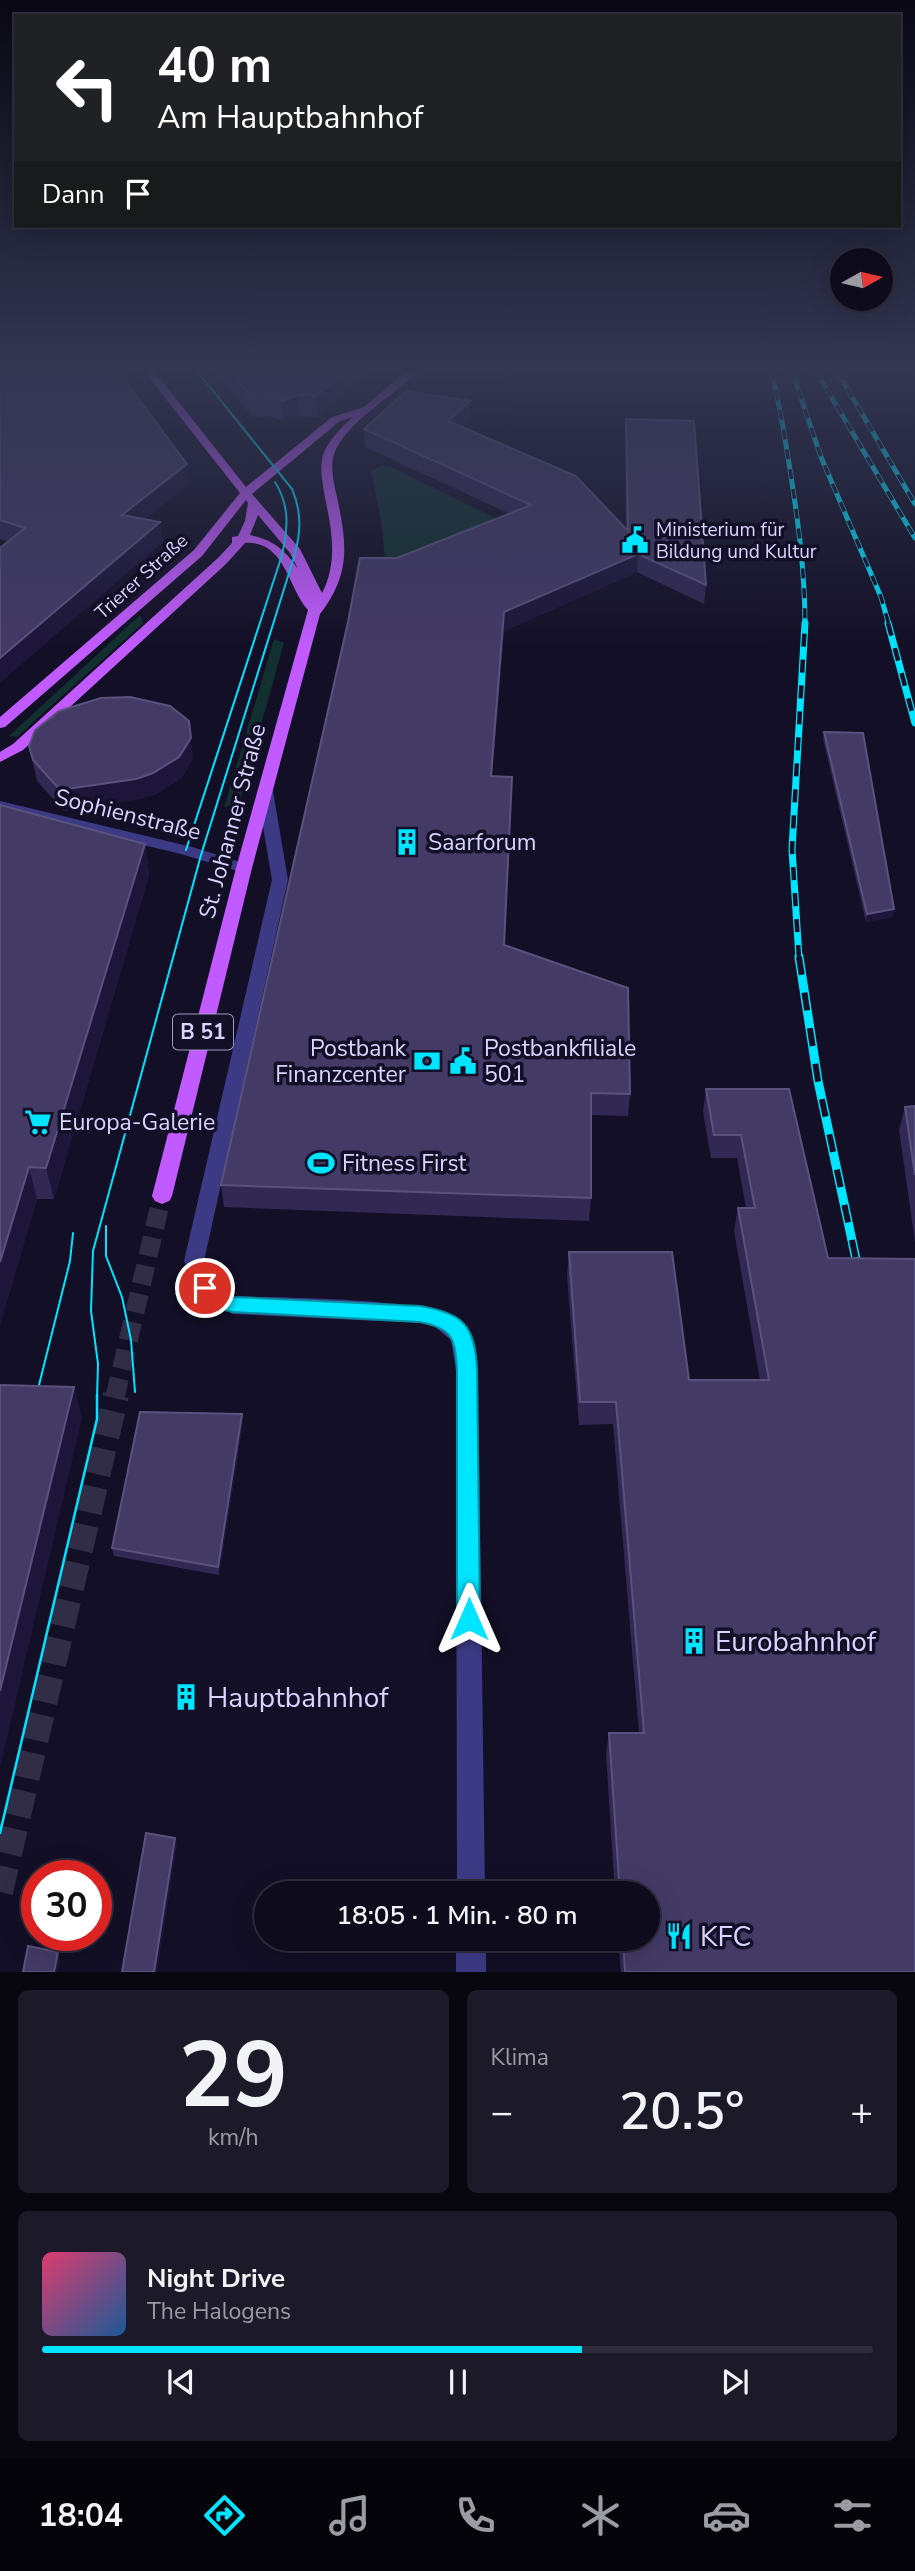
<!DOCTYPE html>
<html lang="de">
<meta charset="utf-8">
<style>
body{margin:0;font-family:"Nunito Sans",sans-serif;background:#1c1929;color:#f1f3f6;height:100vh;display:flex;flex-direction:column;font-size:26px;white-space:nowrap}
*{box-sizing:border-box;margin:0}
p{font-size:23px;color:#9b9ba3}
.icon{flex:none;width:38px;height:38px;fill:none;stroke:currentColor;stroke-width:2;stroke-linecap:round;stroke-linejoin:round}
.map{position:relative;height:1972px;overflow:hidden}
.details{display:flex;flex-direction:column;gap:18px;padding:18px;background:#08060f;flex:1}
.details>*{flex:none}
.hud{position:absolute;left:14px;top:14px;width:887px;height:214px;border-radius:0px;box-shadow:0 7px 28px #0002,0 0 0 2px #2e2b3b;background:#202124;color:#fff;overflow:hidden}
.needle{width:46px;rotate:82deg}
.tools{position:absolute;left:830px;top:248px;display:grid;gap:14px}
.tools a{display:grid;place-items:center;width:63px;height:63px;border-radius:50%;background:#0e0b1c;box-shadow:0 7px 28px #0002,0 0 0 2px #2e2b3b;font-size:35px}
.speed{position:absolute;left:21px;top:1860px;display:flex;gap:14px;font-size:35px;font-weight:700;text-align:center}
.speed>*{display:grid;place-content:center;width:91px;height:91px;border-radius:50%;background:#0e0b1c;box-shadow:0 7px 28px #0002,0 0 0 2px #2e2b3b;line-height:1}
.speed .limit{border:10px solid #d22;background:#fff;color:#111}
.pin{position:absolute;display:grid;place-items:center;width:60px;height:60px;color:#fff;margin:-30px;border:4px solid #fff;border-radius:50%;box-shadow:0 2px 7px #0007}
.me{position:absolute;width:77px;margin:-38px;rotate:0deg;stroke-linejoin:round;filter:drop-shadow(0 0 5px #0008)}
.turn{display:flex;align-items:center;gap:24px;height:147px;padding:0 28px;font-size:32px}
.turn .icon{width:91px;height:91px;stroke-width:2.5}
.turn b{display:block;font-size:49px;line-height:60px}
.then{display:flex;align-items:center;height:66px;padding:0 28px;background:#0003;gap:14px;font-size:26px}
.big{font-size:52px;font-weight:600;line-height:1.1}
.details .card{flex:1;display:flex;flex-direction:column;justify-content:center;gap:10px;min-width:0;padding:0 24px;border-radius:10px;background:#1c1929}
.details .dial{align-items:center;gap:0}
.dial b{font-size:91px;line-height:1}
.song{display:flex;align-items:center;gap:21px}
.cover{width:84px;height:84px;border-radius:10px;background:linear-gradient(135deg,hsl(340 70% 55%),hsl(210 70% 35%))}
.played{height:7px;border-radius:4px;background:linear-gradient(90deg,#00e5ff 65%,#2e2b3b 65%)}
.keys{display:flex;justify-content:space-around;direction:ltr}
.heat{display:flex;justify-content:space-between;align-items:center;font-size:38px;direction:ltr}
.details .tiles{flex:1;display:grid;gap:18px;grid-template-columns:1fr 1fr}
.card:last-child{grid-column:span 2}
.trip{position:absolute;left:254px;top:1881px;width:406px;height:70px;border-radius:35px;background:#0e0b1c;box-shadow:0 7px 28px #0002,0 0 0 2px #2e2b3b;font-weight:600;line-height:70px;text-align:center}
.tab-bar{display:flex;height:112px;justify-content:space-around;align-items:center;background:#06040b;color:#9b9ba3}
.tab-bar .icon{width:49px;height:49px}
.tab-bar .current{color:#00e5ff}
.tab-bar b{font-size:32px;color:#f1f3f6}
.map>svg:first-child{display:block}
</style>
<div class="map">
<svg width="915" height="1973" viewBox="0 0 915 1973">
<rect width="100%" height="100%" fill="#130f26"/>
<!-- green -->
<path fill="#12302f" d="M380,466H388L508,524L386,569L381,519L371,471Z
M140,615L143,623L17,737L9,736Z
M274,639L284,643L240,800L224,808Z"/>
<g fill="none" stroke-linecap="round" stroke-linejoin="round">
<!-- major-tunnel-far1 -->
<path stroke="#312d47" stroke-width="19" stroke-dasharray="19 10" stroke-linecap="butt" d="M115,1397L162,1196"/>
<!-- major-tunnel -->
<path stroke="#312d47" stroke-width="26" stroke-dasharray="26 13" stroke-linecap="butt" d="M0,1892L116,1395"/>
<!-- minor -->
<path fill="#3d3a85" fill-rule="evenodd" d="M265,786L273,791L288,880L204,1261L214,1283L233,1296C277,1298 432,1297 461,1321C475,1332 477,1353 478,1370L485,1894H457L456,1370L451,1340L435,1327L420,1323L233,1314L204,1301L193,1283L184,1261L272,880L257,791Z
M0,801L192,847L250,865L252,868L244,873L181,854L0,811Z
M456,1939H486V1973H456Z"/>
<!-- major -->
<path fill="#c25bff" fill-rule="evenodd" d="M144,371H154L246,487L332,417L364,407L407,371H418C395,396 346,421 334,454C330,468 334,484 337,497C347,544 351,574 320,614L252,868L172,1196L169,1201L162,1204L155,1201L152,1196L236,868L308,610C288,588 285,540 245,543L226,564L23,750L0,762V752L13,744L218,558L232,543V537L238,536L245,521L248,503L246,500L202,556L5,727L0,728V717L194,550L240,493ZM353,417C342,427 328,440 323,455C319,469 323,484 325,498C332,530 338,562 322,593L300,549L252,494L340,421ZM258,515L290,553L298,569C285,550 274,540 250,535Z"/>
<!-- tram-far1 -->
<path stroke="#00e5ff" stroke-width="2" d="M186,850L282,555C288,528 290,506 275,482
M106,1226V1256L122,1297L131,1340L135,1392
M36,1397L70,1261L73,1233
M97,1397L98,1364L91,1311L93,1251L201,855L294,557C301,533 302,512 292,489L197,371"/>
<!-- tram -->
<path stroke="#00e5ff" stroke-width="2.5" d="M34,1403L36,1395
M0,1833L97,1419V1395"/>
<defs>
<path id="rail-far2" d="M771,371C779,399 783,428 788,457C797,513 805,568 805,625
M792,371L821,457L881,597L889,625
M816,371L915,538
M837,371L915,504"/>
<path id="rail-far1" d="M888,623L915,723
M799,958L792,849L805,623"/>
<path id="rail" d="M799,957L818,1081L860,1278"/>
</defs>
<!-- rail-far2 casing -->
<use href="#rail-far2" stroke="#00e5ff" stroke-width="5"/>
<!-- rail-far1 casing -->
<use href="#rail-far1" stroke="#00e5ff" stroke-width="7"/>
<!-- rail casing -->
<use href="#rail" stroke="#00e5ff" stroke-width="9"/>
<!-- rail-far2 -->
<use href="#rail-far2" stroke="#130f26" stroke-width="3.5" stroke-dasharray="10" stroke-linecap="butt"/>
<!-- rail-far1 -->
<use href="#rail-far1" stroke="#130f26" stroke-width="4.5" stroke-dasharray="13" stroke-linecap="butt"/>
<!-- rail -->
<use href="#rail" stroke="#130f26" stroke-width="6" stroke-dasharray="18" stroke-linecap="butt"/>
</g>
<!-- wall -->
<path fill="#312854" d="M0,371L189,484L145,519L160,522L163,542H8L0,539Z
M214,371H371L317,417L300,416L283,421L269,416L253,417Z
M470,418L461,426L626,530L625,436L626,419L706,585L704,604L637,572L504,631L492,776L504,946L630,1094L628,1116L591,1115V1198L589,1221L224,1207L221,1185L397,558L510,514L365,447L364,429Z
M824,732L894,909L892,917L866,922L823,739Z
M29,746L193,758L182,778L156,794L139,799L64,811L37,781Z
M0,805L145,844L149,875L54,1199H37L0,1324Z
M706,1089H789L915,1972H621L618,1939H648V1894H615L606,1754L609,1733H639L613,1424L579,1425L567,1275L569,1252L689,1380H760L734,1231L738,1208H746L737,1158H711L703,1112Z
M915,1106V1242L899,1130L905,1107Z
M242,1414L243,1422L219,1575L114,1556L112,1548Z"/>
<!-- shaded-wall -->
<path fill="#1d163a" d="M347,371H371L317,417L316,396Z
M298,395L300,416L283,421L282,401Z
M470,401V418L448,438V421Z
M187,464L189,484L125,535L122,515Z
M160,522L163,542L0,683V658Z
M638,554L637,572L504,631L490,797L491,776L504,612Z
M189,721L193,758L182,778L156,794L139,799L64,811L60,790Z
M145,844L149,875L54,1199L46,1168Z
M894,909L892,917L866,922L867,914Z
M29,1167L37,1199L0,1324V1262Z
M74,1387L82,1418L0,1768V1691Z
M242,1414L243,1422L219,1575L218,1567Z
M175,1838L177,1845L157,1972H154Z
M58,1952L60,1958L58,1972H54Z"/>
<!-- building -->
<path fill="#433a66" stroke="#5a527e" stroke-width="2" d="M0,371H118L187,464L122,515L160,522L0,658V548L25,528L0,520Z
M229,371H347L316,396L298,395L282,401L268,396L251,397Z
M406,391L470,401L448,421L576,476L628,531L626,419L694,421L706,585L638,554L504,612L491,776L512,777L504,945L628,988L630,1094L591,1093V1198L221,1185L348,622L360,558H397L531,505L364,429Z
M130,697L170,706L189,721L191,738L179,757L153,773L136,779L60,790L33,760L29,746L35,730L59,711L101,698Z
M824,732L863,733L894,909L867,914Z
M0,805L145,844L46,1168L29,1167L0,1262Z
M706,1089H789L828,1258L915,1259V1972H625L623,1939H648V1894H620L609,1733H644L616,1402H580L569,1252H672L689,1380H769L738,1208H755L741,1135H714Z
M915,1106V1175L905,1107Z
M0,1385L74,1387L0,1691Z
M140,1412L242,1414L218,1567L112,1548Z
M146,1833L175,1838L154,1972H122Z
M28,1946L58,1952L54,1972H23Z"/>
<!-- sky -->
<linearGradient id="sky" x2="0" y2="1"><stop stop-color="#0a0815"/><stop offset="0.57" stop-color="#333752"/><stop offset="1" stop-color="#333752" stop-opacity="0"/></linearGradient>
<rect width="915" height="647" fill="url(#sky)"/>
<!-- route -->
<path fill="#00e5ff" stroke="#0095a6" stroke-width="2" d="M205,1280C217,1284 221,1294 233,1297L420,1306C464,1313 475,1326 477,1370L480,1619L477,1627L469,1630L461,1627L457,1619V1370C455,1339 453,1328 420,1322L233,1312C216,1309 204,1305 195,1288L198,1283Z"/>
<!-- icons -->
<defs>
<symbol id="civic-bare" viewBox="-9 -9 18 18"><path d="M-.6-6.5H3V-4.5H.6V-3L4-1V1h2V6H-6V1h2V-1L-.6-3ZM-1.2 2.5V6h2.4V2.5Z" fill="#00e5ff" stroke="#130f26" stroke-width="2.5" paint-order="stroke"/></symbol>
<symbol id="building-bare" viewBox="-9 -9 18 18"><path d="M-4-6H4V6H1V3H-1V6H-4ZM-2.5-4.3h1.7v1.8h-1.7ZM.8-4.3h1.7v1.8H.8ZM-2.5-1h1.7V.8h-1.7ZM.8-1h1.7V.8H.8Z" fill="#00e5ff" stroke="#130f26" stroke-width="2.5" paint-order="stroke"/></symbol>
<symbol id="bank-bare" viewBox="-9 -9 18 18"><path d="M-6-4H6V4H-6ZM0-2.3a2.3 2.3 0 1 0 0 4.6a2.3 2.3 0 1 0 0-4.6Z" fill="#00e5ff" stroke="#130f26" stroke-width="2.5" paint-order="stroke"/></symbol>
<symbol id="supermarket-bare" viewBox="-9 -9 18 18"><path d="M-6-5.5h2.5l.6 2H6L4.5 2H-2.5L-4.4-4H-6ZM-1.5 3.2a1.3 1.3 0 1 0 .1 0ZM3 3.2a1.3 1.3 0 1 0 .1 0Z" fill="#00e5ff" stroke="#130f26" stroke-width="2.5" paint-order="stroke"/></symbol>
<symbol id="stadium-bare" viewBox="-9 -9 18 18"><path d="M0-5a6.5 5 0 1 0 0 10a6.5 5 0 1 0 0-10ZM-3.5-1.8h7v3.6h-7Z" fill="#00e5ff" stroke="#130f26" stroke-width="2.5" paint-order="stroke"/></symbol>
<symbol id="restaurant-bare" viewBox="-9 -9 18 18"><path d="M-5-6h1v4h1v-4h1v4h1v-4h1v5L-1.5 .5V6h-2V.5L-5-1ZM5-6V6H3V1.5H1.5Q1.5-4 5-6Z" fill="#00e5ff" stroke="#130f26" stroke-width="2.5" paint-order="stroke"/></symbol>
</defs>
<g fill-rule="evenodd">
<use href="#civic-bare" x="616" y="521" width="38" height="38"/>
<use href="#building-bare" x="388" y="823" width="38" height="38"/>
<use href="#bank-bare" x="408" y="1042" width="38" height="38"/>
<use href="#civic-bare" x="444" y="1042" width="38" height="38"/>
<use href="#supermarket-bare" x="19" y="1103" width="38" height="38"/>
<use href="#stadium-bare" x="302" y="1144" width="38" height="38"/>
<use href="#building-bare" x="675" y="1622" width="38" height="38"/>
<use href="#building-bare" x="167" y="1678" width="38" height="38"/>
<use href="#restaurant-bare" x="660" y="1917" width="38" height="38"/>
</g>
<g text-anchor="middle" stroke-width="7" stroke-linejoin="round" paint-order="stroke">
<!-- far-poi labels -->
<g font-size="19" fill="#d9d4ff" stroke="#130f26" text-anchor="start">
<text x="656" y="536">Ministerium für<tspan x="656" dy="22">Bildung und Kultur</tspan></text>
</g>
<!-- far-street labels -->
<g font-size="19" fill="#d9d4ff" stroke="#130f26">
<text transform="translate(141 576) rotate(-42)" y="7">Trierer Straße</text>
</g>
<!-- shield labels -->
<rect fill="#130f26" stroke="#9e99be" stroke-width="2" x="173" y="1014.5" width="60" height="35" rx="5"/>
<g font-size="21" font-weight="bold" fill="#d9d4ff">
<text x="203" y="1039">B 51</text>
</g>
<!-- street labels -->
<g font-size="23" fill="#d9d4ff" stroke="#130f26">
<text transform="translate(128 814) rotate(14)" y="8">Sophienstraße</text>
<text transform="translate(232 821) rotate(-75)" y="8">St. Johanner Straße</text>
</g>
<!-- poi labels -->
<g font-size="23" fill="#d9d4ff" stroke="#130f26" text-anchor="start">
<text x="428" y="850">Saarforum</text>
<text x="406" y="1056" text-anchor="end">Postbank<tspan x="406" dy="26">Finanzcenter</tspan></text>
<text x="484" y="1056">Postbankfiliale<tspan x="484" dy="26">501</tspan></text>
<text x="59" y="1130">Europa-Galerie</text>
<text x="342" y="1171">Fitness First</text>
</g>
<!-- near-poi labels -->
<g font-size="28" fill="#d9d4ff" stroke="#130f26" text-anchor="start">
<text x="715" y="1651">Eurobahnhof</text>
<text x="207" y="1707">Hauptbahnhof</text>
<text x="700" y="1946">KFC</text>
</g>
</g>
</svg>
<div class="tools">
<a><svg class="needle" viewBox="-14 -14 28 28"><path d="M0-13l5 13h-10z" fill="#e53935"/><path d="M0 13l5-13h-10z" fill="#9b9ba3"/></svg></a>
</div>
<div class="speed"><div class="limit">30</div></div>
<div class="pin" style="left:205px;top:1288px;background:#d93025"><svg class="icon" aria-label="arrive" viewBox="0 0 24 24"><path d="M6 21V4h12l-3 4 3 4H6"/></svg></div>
<svg class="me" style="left:469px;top:1619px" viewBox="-20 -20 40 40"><path d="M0-17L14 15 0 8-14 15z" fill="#00e5ff" stroke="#fff" stroke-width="4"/></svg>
<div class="trip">18:05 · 1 Min. · 80 m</div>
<div class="hud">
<div class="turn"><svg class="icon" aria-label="left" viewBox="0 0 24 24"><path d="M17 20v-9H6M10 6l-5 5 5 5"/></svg><div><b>40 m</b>Am Hauptbahnhof</div></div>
<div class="then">Dann<svg class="icon" aria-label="arrive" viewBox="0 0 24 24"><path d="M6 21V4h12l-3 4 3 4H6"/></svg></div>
</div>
</div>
<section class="details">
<div class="tiles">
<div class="card dial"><b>29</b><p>km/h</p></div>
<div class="card"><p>Klima</p>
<div class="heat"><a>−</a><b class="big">20.5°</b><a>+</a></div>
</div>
<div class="card">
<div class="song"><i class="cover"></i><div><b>Night Drive</b><p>The Halogens</p></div></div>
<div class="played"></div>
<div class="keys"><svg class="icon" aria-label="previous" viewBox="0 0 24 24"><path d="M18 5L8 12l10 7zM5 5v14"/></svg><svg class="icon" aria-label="pause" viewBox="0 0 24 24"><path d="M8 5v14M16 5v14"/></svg><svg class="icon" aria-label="next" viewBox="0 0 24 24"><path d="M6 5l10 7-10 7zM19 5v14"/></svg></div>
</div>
</div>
</section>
<nav class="tab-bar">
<b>18:04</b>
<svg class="icon current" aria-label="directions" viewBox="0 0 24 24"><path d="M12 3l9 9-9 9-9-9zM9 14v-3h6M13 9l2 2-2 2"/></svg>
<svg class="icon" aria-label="music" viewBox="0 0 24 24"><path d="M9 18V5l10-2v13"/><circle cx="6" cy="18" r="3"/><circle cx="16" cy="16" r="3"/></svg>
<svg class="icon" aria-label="phone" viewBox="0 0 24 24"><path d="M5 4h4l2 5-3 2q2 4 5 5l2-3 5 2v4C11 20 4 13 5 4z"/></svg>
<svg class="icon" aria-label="climate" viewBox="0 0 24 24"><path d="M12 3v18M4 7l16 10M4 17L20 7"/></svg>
<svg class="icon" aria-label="car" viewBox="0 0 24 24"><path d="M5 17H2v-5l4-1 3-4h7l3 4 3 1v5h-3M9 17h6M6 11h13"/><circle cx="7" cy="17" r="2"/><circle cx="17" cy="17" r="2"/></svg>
<svg class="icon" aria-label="filters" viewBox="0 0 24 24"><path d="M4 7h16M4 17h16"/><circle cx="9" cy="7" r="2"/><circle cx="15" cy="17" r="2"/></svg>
</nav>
